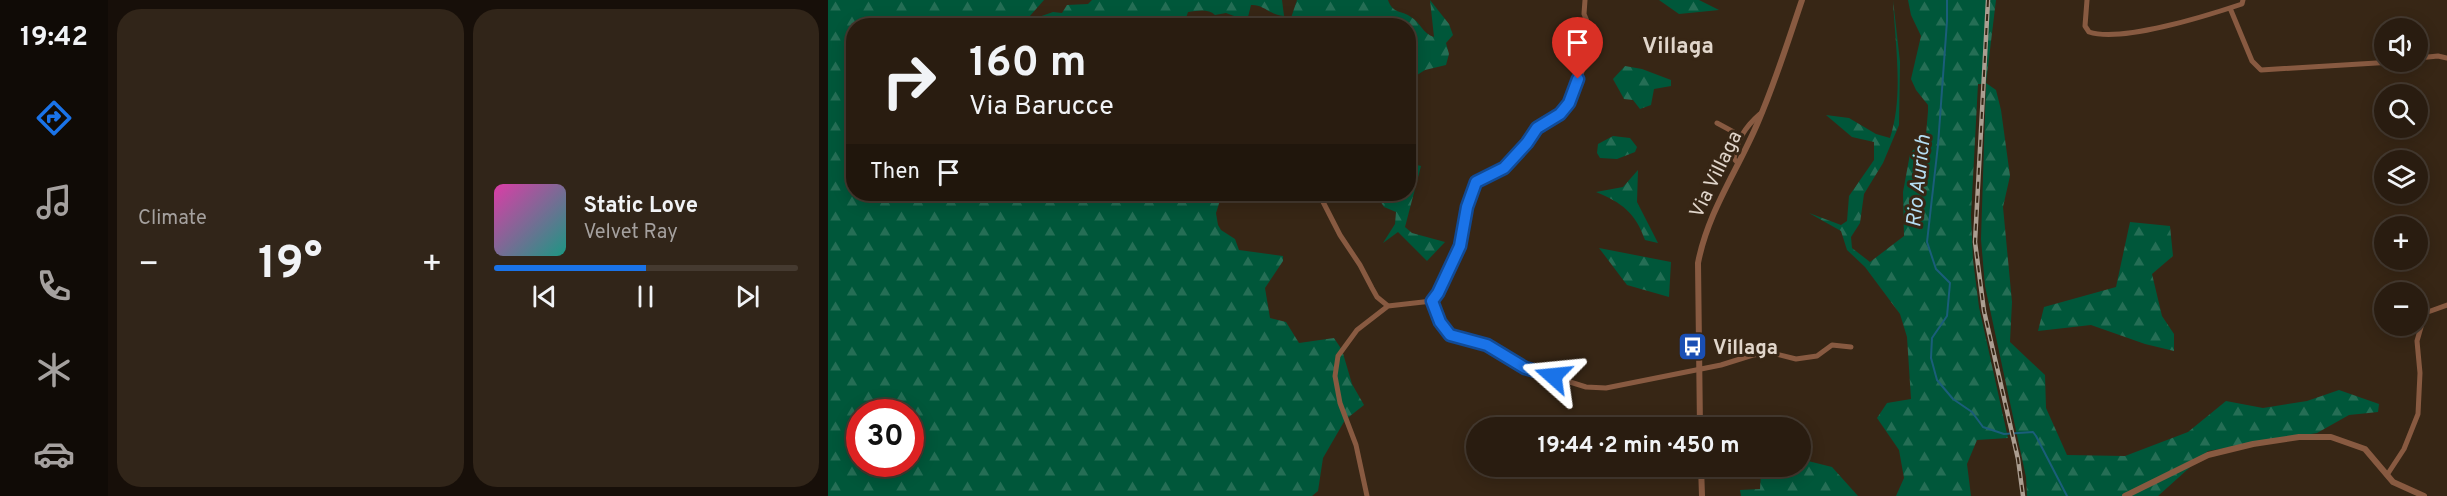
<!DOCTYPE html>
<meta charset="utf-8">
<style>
body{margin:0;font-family:Overpass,sans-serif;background:#312519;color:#f1f3f6;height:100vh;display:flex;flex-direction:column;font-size:22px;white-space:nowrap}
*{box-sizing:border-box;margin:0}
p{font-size:20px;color:#a5a19f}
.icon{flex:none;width:33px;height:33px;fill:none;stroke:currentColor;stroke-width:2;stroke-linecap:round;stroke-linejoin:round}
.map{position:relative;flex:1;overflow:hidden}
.details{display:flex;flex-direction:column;gap:9px;padding:9px;background:#170f09;width:720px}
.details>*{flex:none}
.hud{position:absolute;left:18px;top:18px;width:570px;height:183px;border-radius:24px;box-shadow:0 3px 15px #0003,0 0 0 2px #453a30;background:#291c10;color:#f1f3f6;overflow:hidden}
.fabs{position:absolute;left:1546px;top:18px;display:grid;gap:12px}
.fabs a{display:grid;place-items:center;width:54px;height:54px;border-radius:50%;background:#291c10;box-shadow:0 3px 15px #0003,0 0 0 2px #453a30;font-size:30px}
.speed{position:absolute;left:18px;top:399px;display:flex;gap:12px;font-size:30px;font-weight:700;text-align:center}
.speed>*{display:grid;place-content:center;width:78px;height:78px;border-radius:50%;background:#291c10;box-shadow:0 3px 15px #0003,0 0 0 2px #453a30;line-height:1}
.speed .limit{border:9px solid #d22;background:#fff;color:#111}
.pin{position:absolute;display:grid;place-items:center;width:51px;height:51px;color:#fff;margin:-62px -26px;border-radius:50% 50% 50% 0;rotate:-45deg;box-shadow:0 0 6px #0007}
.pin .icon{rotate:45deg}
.me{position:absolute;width:66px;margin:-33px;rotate:288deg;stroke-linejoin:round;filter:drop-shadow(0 0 4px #0008)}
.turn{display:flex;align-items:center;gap:21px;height:126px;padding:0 24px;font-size:27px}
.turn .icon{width:78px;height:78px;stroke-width:2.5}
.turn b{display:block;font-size:42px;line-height:51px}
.then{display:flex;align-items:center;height:57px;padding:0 24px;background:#0003;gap:12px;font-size:22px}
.big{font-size:45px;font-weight:700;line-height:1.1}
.details .widget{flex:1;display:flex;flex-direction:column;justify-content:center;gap:9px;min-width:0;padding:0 21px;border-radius:24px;background:#312519}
.song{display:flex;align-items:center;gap:18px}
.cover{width:72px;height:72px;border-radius:9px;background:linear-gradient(135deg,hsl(320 70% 55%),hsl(170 70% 35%))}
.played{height:6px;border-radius:3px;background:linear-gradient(90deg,#1a73e8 50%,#453a30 50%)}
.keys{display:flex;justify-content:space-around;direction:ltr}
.heat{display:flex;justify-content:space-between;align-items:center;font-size:33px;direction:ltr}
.details .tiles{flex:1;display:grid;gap:9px;grid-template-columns:repeat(2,1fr)}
.trip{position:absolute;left:638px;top:417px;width:345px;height:60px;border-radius:30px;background:#291c10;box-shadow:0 3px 15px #0003,0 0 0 2px #453a30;font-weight:700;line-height:60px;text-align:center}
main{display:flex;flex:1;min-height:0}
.menu{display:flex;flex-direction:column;width:108px;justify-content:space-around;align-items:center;background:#100b06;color:#a5a19f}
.menu .icon{width:42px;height:42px}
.menu .selected{color:#1a73e8}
.menu b{font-size:27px;color:#f1f3f6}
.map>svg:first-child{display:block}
</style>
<main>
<nav class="menu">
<b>19:42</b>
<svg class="icon selected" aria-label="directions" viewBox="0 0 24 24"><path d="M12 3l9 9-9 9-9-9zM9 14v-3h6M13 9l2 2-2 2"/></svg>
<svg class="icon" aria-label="music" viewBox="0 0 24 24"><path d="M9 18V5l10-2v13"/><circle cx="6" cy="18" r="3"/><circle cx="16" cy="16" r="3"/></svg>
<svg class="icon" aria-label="phone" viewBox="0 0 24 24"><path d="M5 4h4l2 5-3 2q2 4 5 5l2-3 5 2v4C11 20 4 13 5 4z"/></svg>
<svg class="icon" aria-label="climate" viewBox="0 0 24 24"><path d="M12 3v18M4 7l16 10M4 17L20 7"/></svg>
<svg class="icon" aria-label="car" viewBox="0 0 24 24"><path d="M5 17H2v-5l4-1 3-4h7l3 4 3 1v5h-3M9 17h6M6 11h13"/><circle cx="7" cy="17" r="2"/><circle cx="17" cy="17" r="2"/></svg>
</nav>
<section class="details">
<div class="tiles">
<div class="widget"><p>Climate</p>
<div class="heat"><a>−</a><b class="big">19°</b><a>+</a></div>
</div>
<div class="widget">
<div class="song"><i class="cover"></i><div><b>Static Love</b><p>Velvet Ray</p></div></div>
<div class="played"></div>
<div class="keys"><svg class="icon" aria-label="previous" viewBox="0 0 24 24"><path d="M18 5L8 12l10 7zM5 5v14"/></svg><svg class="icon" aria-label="pause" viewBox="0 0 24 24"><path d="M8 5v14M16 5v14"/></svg><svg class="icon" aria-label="next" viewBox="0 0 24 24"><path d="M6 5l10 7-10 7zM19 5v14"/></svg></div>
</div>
</div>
</section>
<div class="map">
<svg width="1619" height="496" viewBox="0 0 1619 496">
<defs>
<pattern id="forest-firs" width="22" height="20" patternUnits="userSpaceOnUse" patternTransform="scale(1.5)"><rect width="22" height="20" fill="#00573a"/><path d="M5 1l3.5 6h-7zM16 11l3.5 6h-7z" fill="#256e55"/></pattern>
</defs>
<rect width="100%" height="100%" fill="#372615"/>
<!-- forest -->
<path fill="url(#forest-firs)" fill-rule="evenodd" d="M0,0H216L194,25L26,26V194H394L388,213L390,225L393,230L407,239L411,250L455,256V261L437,288L442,318L458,322L471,343L506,338L514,350L524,384L536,405L517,420L495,458L490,491L484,496H0ZM32,412H82V464H32Z
M264,0H454L456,16C443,16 436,4 423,5L420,17L414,19L398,13L387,15C380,8 369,11 360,12L358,18L362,25H345L346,22C331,19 314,26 298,25L296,23L294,26L202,25L205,19L225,12L234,13L239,5L260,4Z
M469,0H560C565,14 573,10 583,17C592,22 595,34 606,37L602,0L621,24L625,35L618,43L621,54L618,65L597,70L581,80L580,26L468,25L463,18Z
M831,0H871L891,10L851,14Z
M1065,0L1072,62L1071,125L1055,163L1036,194L1032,223L1023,237L1024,248L1042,262L1076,236L1075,192L1082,154L1098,135L1100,111V105L1088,90L1083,79L1093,36L1083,15L1080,0H1168L1158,83L1168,90L1173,110L1182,176L1175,207L1184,302L1182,342L1217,375L1218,408L1239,455L1297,456L1360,432L1398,401L1435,408L1479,401L1511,390L1551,404L1550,412L1521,415L1489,433L1380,451L1330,496H1199L1198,477L1157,286L1153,239L1158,84H1150L1143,215L1145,260L1151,307L1180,438L1149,440L1139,464L1143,496H1068L1076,478L1071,450L1049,418L1059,403L1083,399L1079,337L1072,314L1037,267L1019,250L1013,231L981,213L1013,225L1019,221L1021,196L1046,160V142L1024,137L998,115L1021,118L1048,134L1062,138C1076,95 1067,44 1065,0Z
M797,66L814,69L843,80V86L826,89L823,105L812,109L805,100L796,99L785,79Z
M785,136L802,138L809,147L807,152L789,159L772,158L769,153L770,144Z
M581,163L593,166L577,227L584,233L617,242L599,261L570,232L555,243L567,224L568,212L556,207L551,199L558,194H580Z
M810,170L809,202L830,243L817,240C807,212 794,203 768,192L795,187Z
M1302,222L1342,226L1345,256L1324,274L1334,316L1346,334V351L1317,344L1263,325L1210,331L1216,307L1288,287Z
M771,248L843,262L841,297L799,285Z
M972,459L1004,467L1030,496H913L912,490L932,489L933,474L947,467L972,466Z"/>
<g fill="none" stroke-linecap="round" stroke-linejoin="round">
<!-- stream -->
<path stroke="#1a5e7a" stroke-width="2" d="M1119,0V21L1110,145L1099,242L1108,269L1122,283L1119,316L1104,338L1103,358L1109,380L1125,399L1144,412L1155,427L1176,434L1205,432L1208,436L1239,496"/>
<!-- minor -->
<path stroke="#885a41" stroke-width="5" d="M1259,0L1257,26L1261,32C1293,43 1381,15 1414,4L1415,0
M1402,8L1424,61L1433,70L1565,62
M1590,58L1610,56L1619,58
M889,123L913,136
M910,163L906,159C908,141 918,126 932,114
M491,194L512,235L532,265L544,288L549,297L560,306
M604,301L611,322L622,335L659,345L697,368L758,387L778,388L893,365L925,355L944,353L968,359L989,356L1004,345L1023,347
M604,301L610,293L631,246L639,207L648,181L676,168L699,143L709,128L732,114L741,103L764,47V33L756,14L757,0
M1559,475L1576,449L1590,414L1592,373L1589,341L1597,313L1619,305
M539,496L528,445L512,403L507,376L510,356L529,330L560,306L604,301"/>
<!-- tertiary -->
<path stroke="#885a41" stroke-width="6" d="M872,428L870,263C880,211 910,170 930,122C947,83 960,41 974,0
M873,466L874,496
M1297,496L1380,455L1425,444L1471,437H1503L1537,449L1565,482L1596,496"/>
<defs>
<path id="rail" d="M1160,0L1147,242L1156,311L1190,459L1195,496"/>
</defs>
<!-- rail casing -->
<use href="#rail" stroke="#ab9e91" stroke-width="4.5"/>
<!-- rail -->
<use href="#rail" stroke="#372615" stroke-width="2" stroke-dasharray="7" stroke-linecap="butt"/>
</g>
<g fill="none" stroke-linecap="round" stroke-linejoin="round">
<defs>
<path id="route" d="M725,376L697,368L659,345L622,335L612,322L604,301L610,293L632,246L639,207L648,182L676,168L699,143L709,128L732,114L741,103L750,79"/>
</defs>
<!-- route casing -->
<use href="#route" stroke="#114b97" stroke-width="15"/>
<!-- route -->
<use href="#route" stroke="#1a73e8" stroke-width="10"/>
</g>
<!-- icons -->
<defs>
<symbol id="bus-square" viewBox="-11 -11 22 22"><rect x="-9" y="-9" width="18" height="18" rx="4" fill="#1a4fb4" stroke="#372615"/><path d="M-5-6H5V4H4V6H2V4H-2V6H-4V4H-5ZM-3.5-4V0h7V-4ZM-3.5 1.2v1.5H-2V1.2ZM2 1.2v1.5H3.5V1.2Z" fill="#fff"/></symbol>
</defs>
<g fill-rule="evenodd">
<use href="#bus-square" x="848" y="330" width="33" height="33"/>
</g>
<g text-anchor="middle" stroke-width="6" stroke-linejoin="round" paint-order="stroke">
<!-- street labels -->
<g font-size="20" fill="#e1d6cb" stroke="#372615">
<text transform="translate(887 174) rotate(-64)" y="7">Via Villaga</text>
</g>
<!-- poi labels -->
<g font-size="20" font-weight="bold" fill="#e1d6cb" stroke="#372615" text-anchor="start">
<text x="885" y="354">Villaga</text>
</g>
<!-- water labels -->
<g font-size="21" font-style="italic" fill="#b4ddf2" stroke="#372615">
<text transform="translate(1090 181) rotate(-84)" y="7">Rio Aurich</text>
</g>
<!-- quarter labels -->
<g font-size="22" font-weight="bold" fill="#e1d6cb" stroke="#372615">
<text x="850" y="53">Villaga</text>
</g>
</g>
</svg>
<div class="fabs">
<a><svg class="icon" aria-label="sound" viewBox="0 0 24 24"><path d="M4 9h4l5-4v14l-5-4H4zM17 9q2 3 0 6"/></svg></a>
<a><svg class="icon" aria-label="search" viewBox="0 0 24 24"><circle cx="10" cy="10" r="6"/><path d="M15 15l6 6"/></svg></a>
<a><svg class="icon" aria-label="layers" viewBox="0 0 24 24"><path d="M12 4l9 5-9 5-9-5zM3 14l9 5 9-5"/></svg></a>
<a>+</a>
<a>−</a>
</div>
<div class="speed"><div class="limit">30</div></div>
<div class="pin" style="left:750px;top:79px;background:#d93025"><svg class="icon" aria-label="arrive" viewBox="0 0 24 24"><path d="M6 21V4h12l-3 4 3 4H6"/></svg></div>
<svg class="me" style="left:725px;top:376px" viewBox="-20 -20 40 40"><path d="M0-17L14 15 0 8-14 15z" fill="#1a73e8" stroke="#fff" stroke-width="4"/></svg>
<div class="trip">19:44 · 2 min · 450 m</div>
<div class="hud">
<div class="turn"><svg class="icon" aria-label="right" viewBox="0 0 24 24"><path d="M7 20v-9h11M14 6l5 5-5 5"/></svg><div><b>160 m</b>Via Barucce</div></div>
<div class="then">Then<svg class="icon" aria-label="arrive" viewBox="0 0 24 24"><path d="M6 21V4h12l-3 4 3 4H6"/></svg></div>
</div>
</div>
</main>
